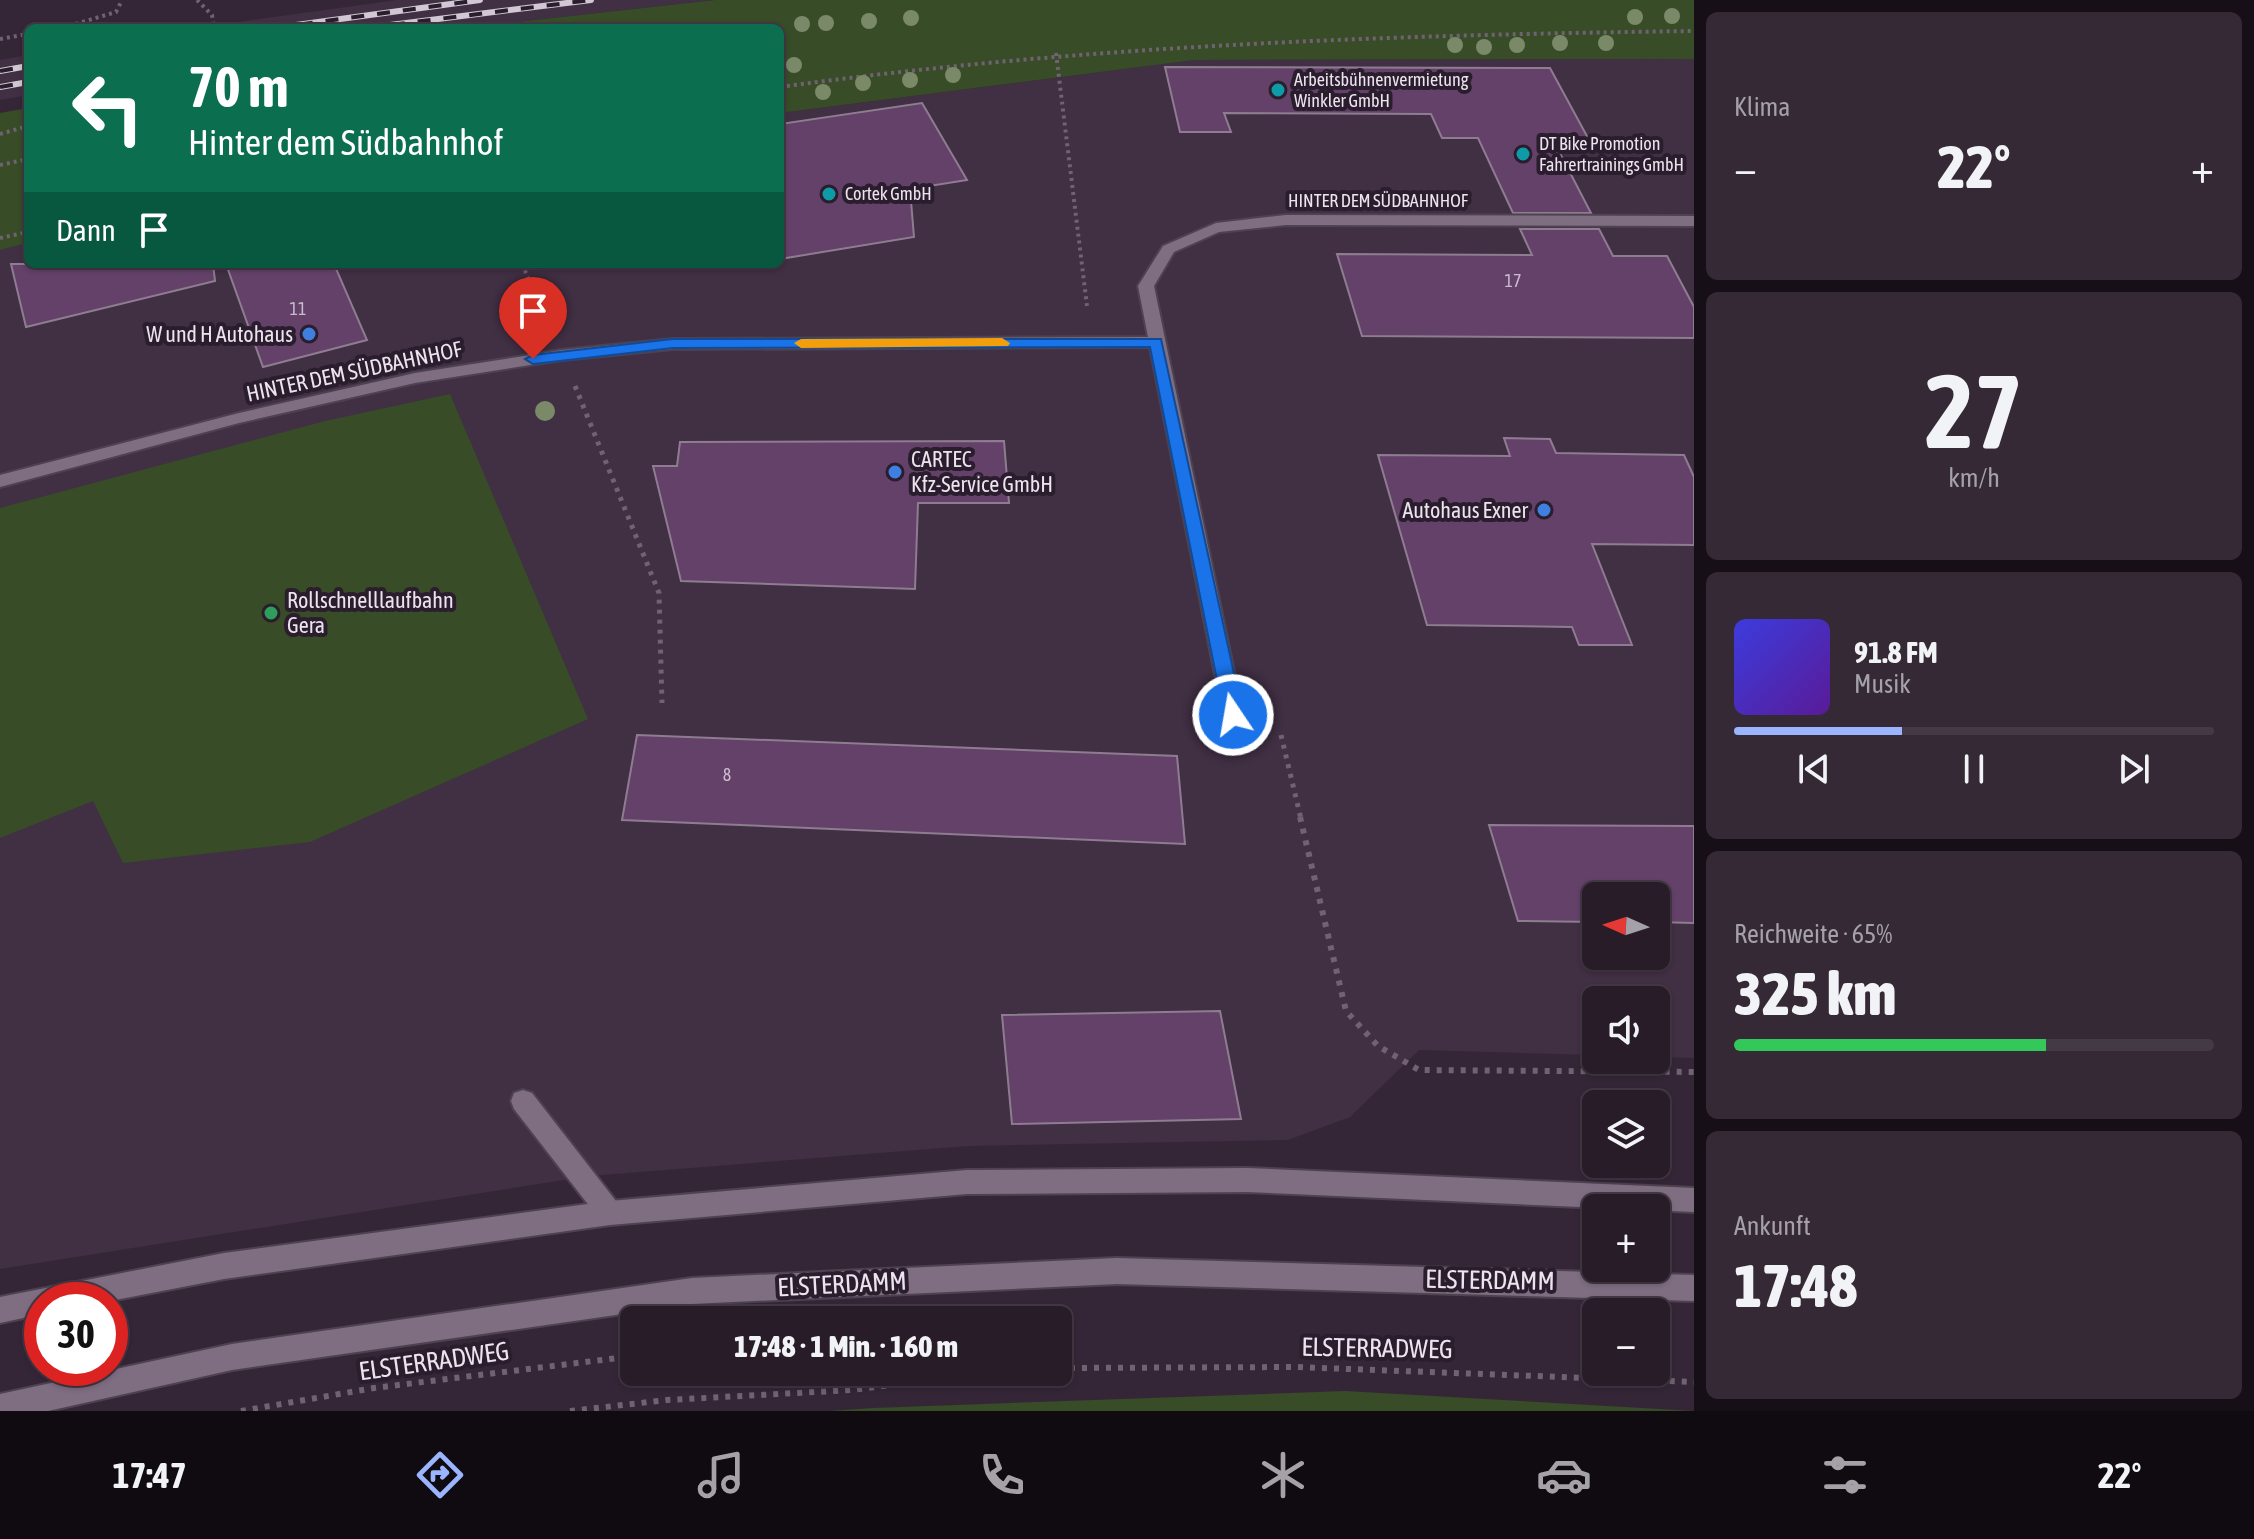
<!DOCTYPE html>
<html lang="de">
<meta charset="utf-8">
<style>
body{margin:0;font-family:"Asap Condensed",sans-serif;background:#342935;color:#f1f3f6;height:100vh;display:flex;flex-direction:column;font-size:30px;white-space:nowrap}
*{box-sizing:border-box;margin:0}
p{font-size:26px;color:#a5a1a8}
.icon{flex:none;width:44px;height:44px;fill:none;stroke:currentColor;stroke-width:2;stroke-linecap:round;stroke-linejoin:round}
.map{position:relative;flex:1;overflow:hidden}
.drawer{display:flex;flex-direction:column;gap:12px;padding:12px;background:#160f17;width:560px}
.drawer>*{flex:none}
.hud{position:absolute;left:24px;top:24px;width:760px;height:244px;border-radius:12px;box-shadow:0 2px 6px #0004,0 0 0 2px #443a46;background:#0b6e4f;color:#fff;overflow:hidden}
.needle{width:52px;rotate:273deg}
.controls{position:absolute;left:1582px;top:882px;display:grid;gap:16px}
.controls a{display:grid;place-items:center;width:88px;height:88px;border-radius:12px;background:#281c29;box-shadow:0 2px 6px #0004,0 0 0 2px #443a46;font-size:40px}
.speed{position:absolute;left:24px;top:1282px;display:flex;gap:16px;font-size:40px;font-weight:700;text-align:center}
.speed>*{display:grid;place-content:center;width:104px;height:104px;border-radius:50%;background:#281c29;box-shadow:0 2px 6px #0004,0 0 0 2px #443a46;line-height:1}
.speed .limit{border:12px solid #d22;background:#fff;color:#111}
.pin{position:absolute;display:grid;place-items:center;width:68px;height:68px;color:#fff;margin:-82px -34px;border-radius:50% 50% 50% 0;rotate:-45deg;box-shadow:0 0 8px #0007}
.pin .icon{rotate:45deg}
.me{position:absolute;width:88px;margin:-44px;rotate:348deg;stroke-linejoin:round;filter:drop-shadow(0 0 6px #0008)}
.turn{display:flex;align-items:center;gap:28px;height:168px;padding:0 32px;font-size:36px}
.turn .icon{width:104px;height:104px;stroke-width:2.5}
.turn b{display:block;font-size:56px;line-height:68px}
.then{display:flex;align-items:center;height:76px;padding:0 32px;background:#0003;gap:16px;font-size:30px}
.big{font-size:60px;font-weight:800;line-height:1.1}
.drawer .card{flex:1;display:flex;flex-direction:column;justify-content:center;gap:12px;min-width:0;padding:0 28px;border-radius:12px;background:#342935}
.drawer .dial{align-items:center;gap:0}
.dial b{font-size:104px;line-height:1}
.song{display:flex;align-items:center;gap:24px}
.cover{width:96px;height:96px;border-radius:12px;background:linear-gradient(135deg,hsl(240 70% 55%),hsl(270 70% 35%))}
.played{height:8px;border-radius:4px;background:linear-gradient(90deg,#9ab5fd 35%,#443a46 35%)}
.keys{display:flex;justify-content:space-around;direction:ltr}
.heat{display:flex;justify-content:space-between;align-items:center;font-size:44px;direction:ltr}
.charge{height:12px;border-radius:6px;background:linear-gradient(90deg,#34c759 65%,#443a46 0)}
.trip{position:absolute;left:620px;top:1306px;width:452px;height:80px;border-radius:12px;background:#281c29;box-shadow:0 2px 6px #0004,0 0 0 2px #443a46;font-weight:800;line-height:80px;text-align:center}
.tab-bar{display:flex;height:128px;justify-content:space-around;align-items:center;background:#100b10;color:#a5a1a8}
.tab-bar .icon{width:56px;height:56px}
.tab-bar .active{color:#9ab5fd}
.tab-bar b{font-size:36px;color:#f1f3f6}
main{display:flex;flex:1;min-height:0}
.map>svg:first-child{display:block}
</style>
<main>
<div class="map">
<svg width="1694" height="1411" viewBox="0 0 1694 1411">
<rect width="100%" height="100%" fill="#352637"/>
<!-- built -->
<path fill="#412f44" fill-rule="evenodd" d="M397,0H715L462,28H195Z
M28,55V95L0,100V60Z
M1694,59V1058L1656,1057V1000H1596V1055L1419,1050L1350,1117L1288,1140L968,1146L589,1176L0,1269V250L28,243V264H780V113L1195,60ZM1596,896H1656V956H1596Z"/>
<!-- green -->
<path fill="#384c27" d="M715,0H1694V59L1195,60L780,113V28H462Z
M28,108V243L0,250V113Z
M450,394L588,719L310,842L123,863L93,801L0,838V508L325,421Z
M1345,1391L1694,1411H829L873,1408Z"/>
<!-- building -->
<path fill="#634169" stroke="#8e7d90" stroke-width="2" d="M1165,67L1550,68L1588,138H1552L1591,213H1513L1478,138H1442L1431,114L1224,113L1231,132H1180Z
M922,103L967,180L910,189L914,237L780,259V124Z
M1520,229H1599L1613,256H1667L1694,307V338L1362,336L1337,254L1532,255Z
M11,264H213L215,281L26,327Z
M226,264H334L367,340L263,367Z
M1504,438L1550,439L1556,453L1684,455L1694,477V545L1592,544L1632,645H1579L1572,627L1427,625L1378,455L1510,456Z
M1004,441L1009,503H918L915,589L681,581L653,466H677L680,442Z
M637,735L1177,756L1185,844L622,820Z
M1489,825L1694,826V923L1656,922V896H1596V922L1518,921Z
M1220,1011L1241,1119L1012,1124L1002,1015Z"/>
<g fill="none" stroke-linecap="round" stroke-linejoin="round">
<defs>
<path id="service" d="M523,1090L532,1093L619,1205L623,1213L619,1221L610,1225L601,1221L514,1109L511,1101L514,1093Z"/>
<path id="minor" d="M1286,215L1694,216V226L1286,225L1219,232L1174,252L1154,286L1243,715L1240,720H1226L1223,715L1150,347L673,349L562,360L415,383L239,423L0,487V475L239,413L415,373L562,350L673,339L1148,337L1138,286L1163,246L1216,223Z"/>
<path id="secondary" d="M1247,1168L1694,1188V1212L1247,1192L967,1194L610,1225L224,1279L110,1301L42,1300V1314L0,1323V1297L224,1253L610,1201L967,1170Z
M1117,1258L1694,1275V1301L1117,1284L692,1304L232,1370L48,1411H0V1394L232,1344L692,1278Z"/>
</defs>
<!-- service casing -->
<use href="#service" stroke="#4e4250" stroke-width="4"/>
<!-- minor casing -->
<use href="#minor" stroke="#4e4250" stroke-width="4"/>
<!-- secondary casing -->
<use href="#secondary" stroke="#4e4250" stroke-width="4"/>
<!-- path-far2 -->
<path stroke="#6f6271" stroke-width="4" stroke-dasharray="3 4" stroke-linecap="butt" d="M197,0L212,15L214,28
M62,28L116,12L122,0
M0,39L28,34
M1056,53L1087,306
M780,87C1084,45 1388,35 1694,31
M0,134L28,126
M0,165L28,159
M0,238L28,232
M522,264L548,322"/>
<!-- path-far1 -->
<path stroke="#6f6271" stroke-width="5" stroke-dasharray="4 6" stroke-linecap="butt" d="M575,386L659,593L662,703
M1281,735L1301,819"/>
<!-- path -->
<path stroke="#6f6271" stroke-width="6" stroke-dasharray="5 7" stroke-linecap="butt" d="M1300,817L1346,1011L1378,1046L1419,1070L1694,1072
M1058,1368L1296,1367L1694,1382
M241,1411L374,1388L634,1356
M570,1411L667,1400L852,1390L994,1372"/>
<!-- service -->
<use href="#service" fill="#7f6e82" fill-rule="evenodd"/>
<!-- minor -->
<use href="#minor" fill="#7f6e82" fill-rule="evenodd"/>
<!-- secondary -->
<use href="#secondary" fill="#7f6e82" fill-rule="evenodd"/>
<defs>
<path id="rail" d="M274,28L480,0
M366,28L591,0
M0,71L28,66
M0,87L28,82"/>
</defs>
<!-- rail casing -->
<use href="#rail" stroke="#d1c8d3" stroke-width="6"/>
<!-- rail -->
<use href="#rail" stroke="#2a1d2d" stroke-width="4" stroke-dasharray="13" stroke-linecap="butt"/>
</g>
<!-- trees -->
<g fill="#7a8a69">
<circle cx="1672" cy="16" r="8"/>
<circle cx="1635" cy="17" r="8"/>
<circle cx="911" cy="18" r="8"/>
<circle cx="869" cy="21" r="8"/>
<circle cx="826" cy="23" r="8"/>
<circle cx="802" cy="24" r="8"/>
<circle cx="1560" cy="43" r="8"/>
<circle cx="1606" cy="43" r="8"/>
<circle cx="1455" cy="45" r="8"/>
<circle cx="1517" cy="45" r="8"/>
<circle cx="1484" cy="47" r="8"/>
<circle cx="794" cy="65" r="8"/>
<circle cx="953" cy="75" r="8"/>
<circle cx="910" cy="80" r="8"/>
<circle cx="863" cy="83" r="8"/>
<circle cx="823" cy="92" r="8"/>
<circle cx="545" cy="411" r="10"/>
</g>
<!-- route -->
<path fill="#1a73e8" stroke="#114b97" stroke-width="2" d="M673,339H1161L1243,715L1240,720H1227L1224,715L1150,347L673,348L533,364L525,359L533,355Z"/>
<!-- slow -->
<path fill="#f59e0b" d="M1002,338L1010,343L1008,346L801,348L794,343L801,339Z"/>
<!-- markers -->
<g fill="#0f9aa8" stroke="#2a1d2d" stroke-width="3">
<circle cx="1278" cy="90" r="8"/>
<circle cx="1523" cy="154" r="8"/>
<circle cx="829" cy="194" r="8"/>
</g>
<g fill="#3f7fe0" stroke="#2a1d2d" stroke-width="3">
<circle cx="309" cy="334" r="8"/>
<circle cx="895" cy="472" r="8"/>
<circle cx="1544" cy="510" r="8"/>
</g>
<circle fill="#2e9e5b" stroke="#2a1d2d" stroke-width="3" cx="271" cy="613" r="8"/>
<g text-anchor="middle" stroke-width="8" stroke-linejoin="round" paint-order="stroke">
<!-- far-poi labels -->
<g font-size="18" fill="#ece3ee" stroke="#2a1d2d" text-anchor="start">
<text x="1294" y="86">Arbeitsbühnenvermietung<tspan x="1294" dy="21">Winkler GmbH</tspan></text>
<text x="1539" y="150">DT Bike Promotion<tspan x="1539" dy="21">Fahrertrainings GmbH</tspan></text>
<text x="845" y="200">Cortek GmbH</text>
</g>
<!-- far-street labels -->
<g font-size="18" fill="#ece3ee" stroke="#2a1d2d">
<text x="1378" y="207">HINTER DEM SÜDBAHNHOF</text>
</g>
<!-- number labels -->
<g font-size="18" fill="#cabacd">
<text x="1513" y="287">17</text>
<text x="298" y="315">11</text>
<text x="727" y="781">8</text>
</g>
<!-- poi labels -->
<g font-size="22" fill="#ece3ee" stroke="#2a1d2d" text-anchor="end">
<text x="293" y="342">W und H Autohaus</text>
<text x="911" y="467" text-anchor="start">CARTEC<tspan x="911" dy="25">Kfz-Service GmbH</tspan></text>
<text x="1528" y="518">Autohaus Exner</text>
<text x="287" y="608" text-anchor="start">Rollschnelllaufbahn<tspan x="287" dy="25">Gera</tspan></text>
</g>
<!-- street labels -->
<g font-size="22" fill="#ece3ee" stroke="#2a1d2d">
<text transform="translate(354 371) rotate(-12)" y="8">HINTER DEM SÜDBAHNHOF</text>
</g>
<!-- near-street labels -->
<g font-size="26" fill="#ece3ee" stroke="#2a1d2d">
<text transform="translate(1490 1280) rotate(1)" y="9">ELSTERDAMM</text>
<text transform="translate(842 1284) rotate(-3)" y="9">ELSTERDAMM</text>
<text transform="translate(1377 1348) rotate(1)" y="9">ELSTERRADWEG</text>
<text transform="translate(434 1361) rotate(-8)" y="9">ELSTERRADWEG</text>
</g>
</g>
</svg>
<div class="controls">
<a><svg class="needle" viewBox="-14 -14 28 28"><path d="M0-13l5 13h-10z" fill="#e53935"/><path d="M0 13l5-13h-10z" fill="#a5a1a8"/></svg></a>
<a><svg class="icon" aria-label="sound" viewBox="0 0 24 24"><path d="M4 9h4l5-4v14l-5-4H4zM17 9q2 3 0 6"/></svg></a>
<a><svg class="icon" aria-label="layers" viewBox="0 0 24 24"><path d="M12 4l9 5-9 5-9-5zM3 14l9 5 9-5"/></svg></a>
<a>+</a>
<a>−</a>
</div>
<div class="speed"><div class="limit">30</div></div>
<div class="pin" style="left:533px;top:359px;background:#d93025"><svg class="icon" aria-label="arrive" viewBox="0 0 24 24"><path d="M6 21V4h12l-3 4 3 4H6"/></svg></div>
<svg class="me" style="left:1233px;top:715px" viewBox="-20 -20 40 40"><circle r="17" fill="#1a73e8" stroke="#fff" stroke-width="3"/><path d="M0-11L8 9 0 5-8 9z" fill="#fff"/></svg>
<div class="trip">17:48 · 1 Min. · 160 m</div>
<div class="hud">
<div class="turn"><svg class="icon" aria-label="left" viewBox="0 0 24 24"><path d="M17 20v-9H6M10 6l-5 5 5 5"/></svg><div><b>70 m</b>Hinter dem Südbahnhof</div></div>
<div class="then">Dann<svg class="icon" aria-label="arrive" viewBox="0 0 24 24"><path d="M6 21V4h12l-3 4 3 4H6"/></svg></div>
</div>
</div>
<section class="drawer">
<div class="card"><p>Klima</p>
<div class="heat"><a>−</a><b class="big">22°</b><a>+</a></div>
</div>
<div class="card dial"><b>27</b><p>km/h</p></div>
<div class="card">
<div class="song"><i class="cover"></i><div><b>91.8 FM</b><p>Musik</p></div></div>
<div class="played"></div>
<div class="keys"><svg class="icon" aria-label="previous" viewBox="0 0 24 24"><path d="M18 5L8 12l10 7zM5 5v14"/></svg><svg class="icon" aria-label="pause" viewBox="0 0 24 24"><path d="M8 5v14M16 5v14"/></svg><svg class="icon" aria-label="next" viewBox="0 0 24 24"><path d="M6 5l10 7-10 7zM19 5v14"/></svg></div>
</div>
<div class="card"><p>Reichweite · 65%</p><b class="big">325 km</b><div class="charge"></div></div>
<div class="card"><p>Ankunft</p><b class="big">17:48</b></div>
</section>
</main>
<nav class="tab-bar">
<b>17:47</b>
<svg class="icon active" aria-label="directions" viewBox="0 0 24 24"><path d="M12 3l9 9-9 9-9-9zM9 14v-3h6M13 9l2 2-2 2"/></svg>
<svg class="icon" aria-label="music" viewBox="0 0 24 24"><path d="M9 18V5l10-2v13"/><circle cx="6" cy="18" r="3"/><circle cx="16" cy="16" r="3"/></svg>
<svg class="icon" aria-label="phone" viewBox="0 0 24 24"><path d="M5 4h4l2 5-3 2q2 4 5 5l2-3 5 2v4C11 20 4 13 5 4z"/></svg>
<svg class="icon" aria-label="climate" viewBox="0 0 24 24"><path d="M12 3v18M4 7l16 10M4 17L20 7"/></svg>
<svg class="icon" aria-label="car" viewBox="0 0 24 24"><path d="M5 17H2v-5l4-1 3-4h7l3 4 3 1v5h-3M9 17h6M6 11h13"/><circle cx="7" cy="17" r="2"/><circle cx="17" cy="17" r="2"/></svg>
<svg class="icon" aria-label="filters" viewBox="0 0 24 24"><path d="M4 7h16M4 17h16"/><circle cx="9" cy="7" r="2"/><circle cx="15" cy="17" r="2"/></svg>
<b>22°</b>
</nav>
